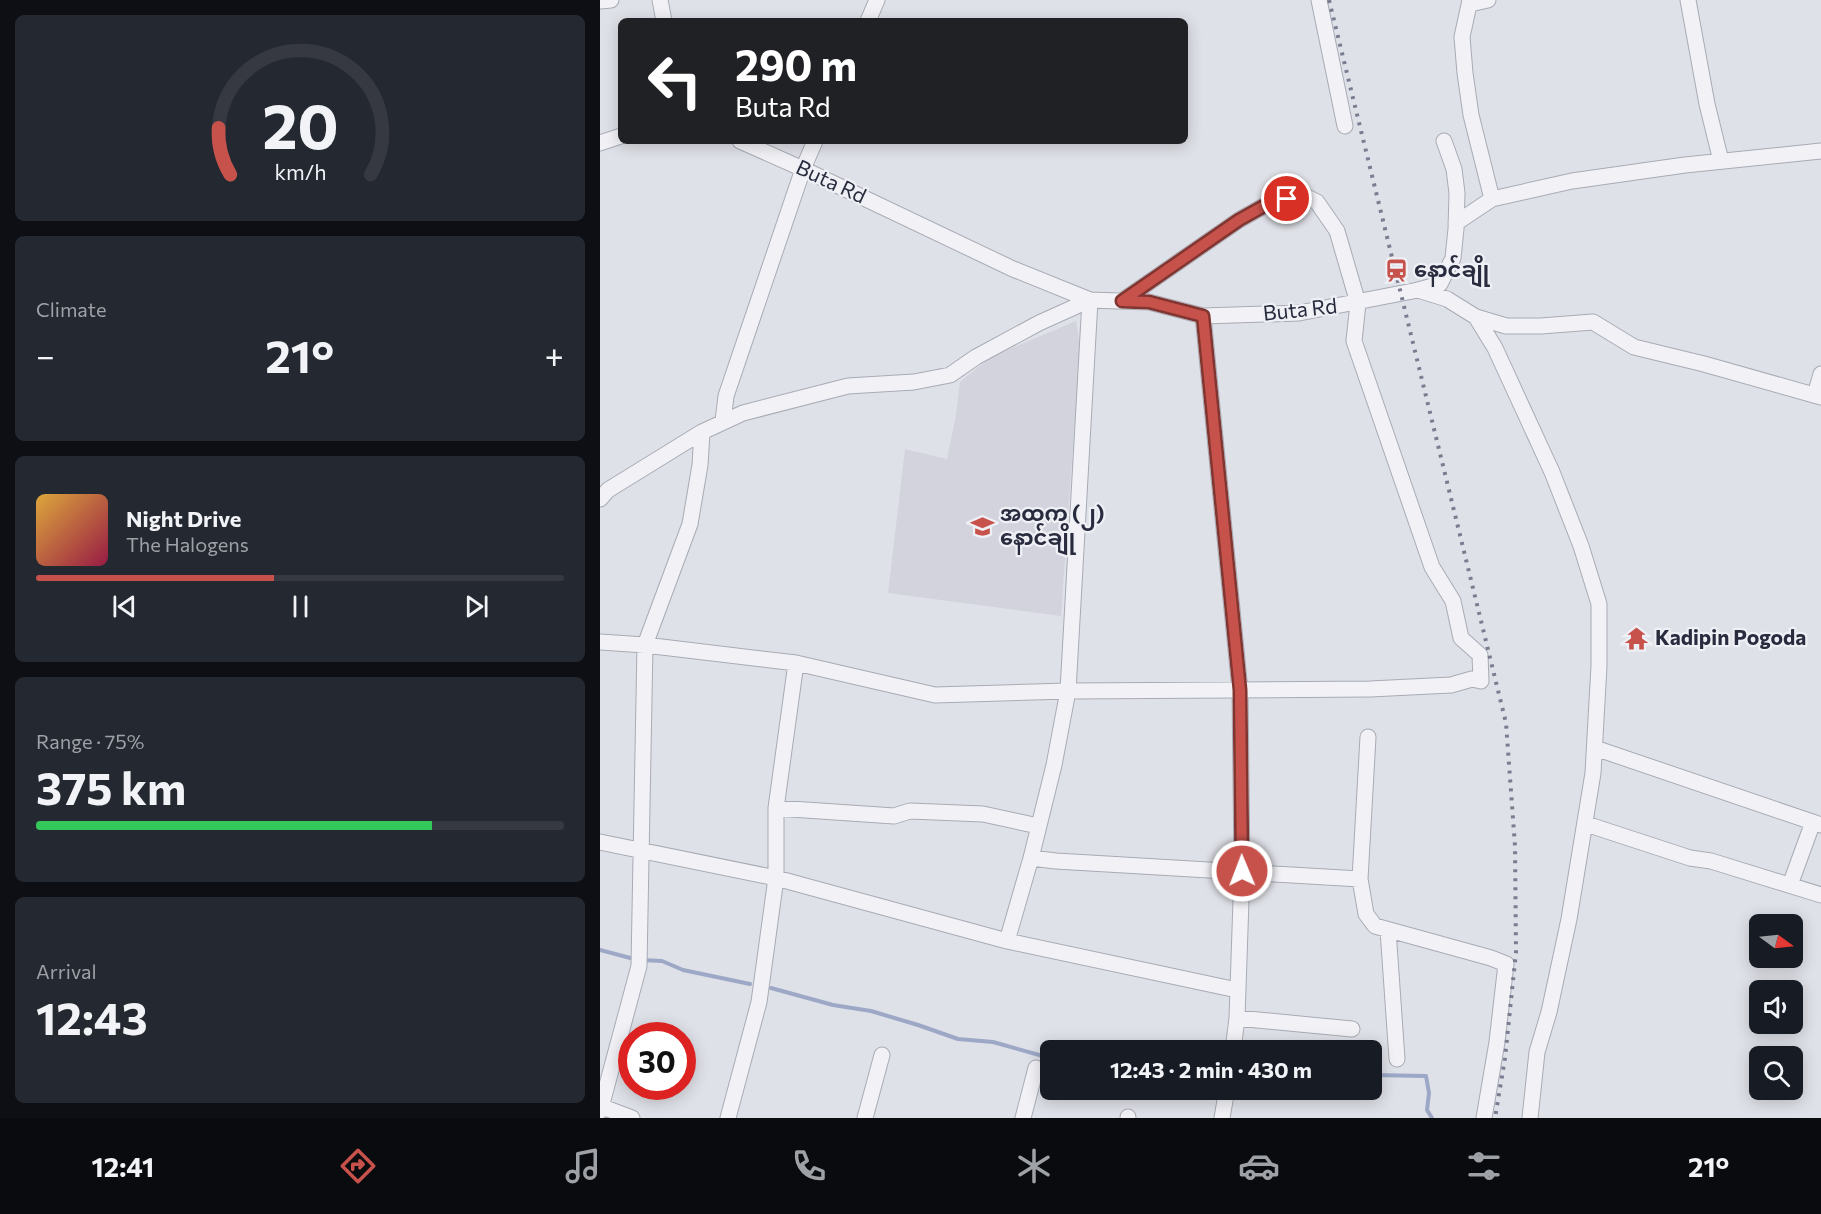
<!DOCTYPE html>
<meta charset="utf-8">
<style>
body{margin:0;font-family:Commissioner,"Noto Sans Myanmar",sans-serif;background:#242831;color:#f1f3f6;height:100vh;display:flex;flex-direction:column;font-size:22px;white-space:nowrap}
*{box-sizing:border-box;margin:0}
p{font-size:20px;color:#9ea1a6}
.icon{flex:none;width:33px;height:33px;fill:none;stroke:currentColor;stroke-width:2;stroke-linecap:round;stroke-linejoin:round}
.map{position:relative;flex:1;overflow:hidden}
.sheet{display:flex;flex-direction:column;gap:15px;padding:15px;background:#0d0f14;width:600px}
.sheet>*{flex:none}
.banner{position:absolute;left:18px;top:18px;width:570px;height:126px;border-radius:9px;box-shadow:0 3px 15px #0003;background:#202124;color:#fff;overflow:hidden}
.needle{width:39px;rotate:105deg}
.buttons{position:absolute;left:1149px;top:914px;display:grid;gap:12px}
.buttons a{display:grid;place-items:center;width:54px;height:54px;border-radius:9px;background:#171b24;box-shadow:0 3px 15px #0003;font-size:30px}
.speed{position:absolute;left:18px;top:1022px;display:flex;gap:12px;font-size:30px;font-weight:700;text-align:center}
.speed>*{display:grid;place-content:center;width:78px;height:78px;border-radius:50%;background:#171b24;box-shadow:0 3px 15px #0003;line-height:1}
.speed .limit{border:9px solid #d22;background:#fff;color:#111}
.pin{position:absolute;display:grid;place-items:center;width:51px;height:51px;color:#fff;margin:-26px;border:3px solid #fff;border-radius:50%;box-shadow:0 2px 6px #0007}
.me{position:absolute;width:66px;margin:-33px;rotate:359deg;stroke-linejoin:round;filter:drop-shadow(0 0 4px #0008)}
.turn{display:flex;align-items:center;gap:21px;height:126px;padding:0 18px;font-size:27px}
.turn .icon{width:78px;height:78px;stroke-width:2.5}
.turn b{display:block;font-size:42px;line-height:51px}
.big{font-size:45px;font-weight:700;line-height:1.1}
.sheet .widget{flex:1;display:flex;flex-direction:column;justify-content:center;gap:9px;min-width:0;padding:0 21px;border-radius:9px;background:#242831}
.sheet .dial{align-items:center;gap:0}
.dial svg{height:156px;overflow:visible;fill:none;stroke:#363941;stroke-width:7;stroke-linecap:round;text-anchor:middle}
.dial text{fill:#f1f3f6;stroke:none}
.song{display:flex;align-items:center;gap:18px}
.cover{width:72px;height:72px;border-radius:9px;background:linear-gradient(135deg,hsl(40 70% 55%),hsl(340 70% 35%))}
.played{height:6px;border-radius:3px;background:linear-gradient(90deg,#c7524b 45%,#363941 45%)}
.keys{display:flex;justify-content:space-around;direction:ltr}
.heat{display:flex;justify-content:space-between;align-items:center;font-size:33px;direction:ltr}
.charge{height:9px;border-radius:4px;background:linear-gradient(90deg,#34c759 75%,#363941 0)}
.trip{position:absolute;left:440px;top:1040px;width:342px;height:60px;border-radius:9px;background:#171b24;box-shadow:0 3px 15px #0003;font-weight:700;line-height:60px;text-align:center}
.dock{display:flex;height:96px;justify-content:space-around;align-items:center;background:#090b0e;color:#9ea1a6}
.dock .icon{width:42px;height:42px}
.dock .current{color:#c7524b}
.dock b{font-size:27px;color:#f1f3f6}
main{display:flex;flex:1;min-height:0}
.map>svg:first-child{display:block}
</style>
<main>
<section class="sheet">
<div class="widget dial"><svg viewBox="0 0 100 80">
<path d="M14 69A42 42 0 1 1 86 69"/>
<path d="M14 69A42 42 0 0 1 8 45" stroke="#c7524b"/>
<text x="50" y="56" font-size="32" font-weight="700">20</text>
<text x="50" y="72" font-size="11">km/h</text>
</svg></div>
<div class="widget"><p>Climate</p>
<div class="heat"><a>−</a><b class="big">21°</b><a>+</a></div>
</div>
<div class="widget">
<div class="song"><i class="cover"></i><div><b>Night Drive</b><p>The Halogens</p></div></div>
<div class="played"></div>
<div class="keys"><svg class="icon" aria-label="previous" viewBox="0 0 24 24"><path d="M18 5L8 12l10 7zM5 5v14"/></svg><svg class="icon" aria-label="pause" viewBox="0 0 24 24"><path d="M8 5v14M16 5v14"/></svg><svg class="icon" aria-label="next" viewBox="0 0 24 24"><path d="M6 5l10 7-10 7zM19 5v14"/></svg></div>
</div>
<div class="widget"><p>Range · 75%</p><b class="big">375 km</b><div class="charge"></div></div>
<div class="widget"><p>Arrival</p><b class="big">12:43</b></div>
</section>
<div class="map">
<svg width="1221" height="1118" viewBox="0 0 1221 1118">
<rect width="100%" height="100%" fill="#dfe1e8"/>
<!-- built -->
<path fill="#d2d3dd" d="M476,321L480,346L461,616L288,593L305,449L347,459L356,415L360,382L391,357Z"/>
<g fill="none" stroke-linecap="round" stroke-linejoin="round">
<!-- stream -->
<path stroke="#9ca8c6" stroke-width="4" d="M0,950L34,959
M41,960L62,961L83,970L150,984
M171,988L233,1005L271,1011L318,1025L358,1039L393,1042L450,1058
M771,1075L826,1076L829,1093L827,1110L832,1118"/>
<defs>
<path id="minor" d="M60,0L64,21
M719,0L745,126
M870,0L862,37L865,73L871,115L892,199
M1088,0L1107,104L1121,161
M0,1L11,0
M870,4L888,0
M268,21L277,0
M140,141L203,169L413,269L490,300L549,302L603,316L699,313L818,290L847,299L876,317L895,348L952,472L981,546L999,604V666L993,773L969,919L949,1012L937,1052L930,1118
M0,143L21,136
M856,223L892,199L972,181L1085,165L1221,151
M818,290L840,284L853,258L856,229L857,193L854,169L844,141
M603,316L640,690L642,871L637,1018L633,1050
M876,317L906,326H941L993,322L1034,347L1104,364L1221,397
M1215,395L1221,374
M123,421L126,396L203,169L215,141
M0,499L8,490L102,432L143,413L248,386L314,382L350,375L376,357L439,323L490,300L468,691L454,765L431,858L407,941
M0,642L45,645L196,663L335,695L468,691L770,689L851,685L872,679L881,681L880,655L861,638L853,601L832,567L754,341L758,303L737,231L717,202L703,195L671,202L639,220L522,301
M768,737L760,879L766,914L775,926L891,958L906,964L897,1042L884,1118
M995,748L1221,825
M176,808L294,816L310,811L383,814L438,826
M986,824L1090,858L1111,861L1221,895
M0,842L176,878L407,941L637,990
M431,858L456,861L760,879
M1190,885L1213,822
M788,930L797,1059
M637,1018L752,1029
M0,1106L32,1118
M0,1111L39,966L45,645L90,524L100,465L102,432
M128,1118L159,1002L176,878V808L196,663
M265,1118L282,1055
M423,1118L436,1068
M528,1118V1117
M622,1118L627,1089"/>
</defs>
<!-- minor casing -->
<use href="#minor" stroke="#a8abb5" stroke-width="17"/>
<!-- minor -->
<use href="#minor" stroke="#f2f2f6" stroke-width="15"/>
<!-- rail -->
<path stroke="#7a7d90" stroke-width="4" stroke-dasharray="3 6" stroke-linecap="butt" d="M729,0L906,723L915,846L916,952L905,1058L895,1118"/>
</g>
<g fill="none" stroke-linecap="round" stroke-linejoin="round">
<defs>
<path id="route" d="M642,871L640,690L603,316L549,302L522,301L639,220L671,202L687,199"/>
</defs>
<!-- route casing -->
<use href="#route" stroke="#813531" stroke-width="15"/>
<!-- route -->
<use href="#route" stroke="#c7524b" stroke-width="10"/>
</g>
<!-- icons -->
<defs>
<symbol id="station-bare" viewBox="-9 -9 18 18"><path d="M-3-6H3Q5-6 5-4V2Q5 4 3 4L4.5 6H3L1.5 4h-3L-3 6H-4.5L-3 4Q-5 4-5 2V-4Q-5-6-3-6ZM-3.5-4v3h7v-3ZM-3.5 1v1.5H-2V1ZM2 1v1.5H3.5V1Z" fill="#c7524b" stroke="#eff0f5" stroke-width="2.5" paint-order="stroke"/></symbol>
<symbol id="school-bare" viewBox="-9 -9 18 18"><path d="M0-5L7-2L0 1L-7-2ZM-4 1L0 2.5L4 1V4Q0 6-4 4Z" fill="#c7524b" stroke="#eff0f5" stroke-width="2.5" paint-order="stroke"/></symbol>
<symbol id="temple-bare" viewBox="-9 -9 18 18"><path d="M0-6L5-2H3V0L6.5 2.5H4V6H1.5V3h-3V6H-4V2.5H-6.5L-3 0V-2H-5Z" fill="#c7524b" stroke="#eff0f5" stroke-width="2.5" paint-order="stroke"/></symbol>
</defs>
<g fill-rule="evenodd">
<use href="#station-bare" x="780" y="254" width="33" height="33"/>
<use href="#school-bare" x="366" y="510" width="33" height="33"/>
<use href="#temple-bare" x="1020" y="622" width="33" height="33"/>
</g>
<g text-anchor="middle" stroke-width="4.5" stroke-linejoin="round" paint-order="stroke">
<!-- street labels -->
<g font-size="21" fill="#292c3e" stroke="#eff0f5">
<text transform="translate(231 182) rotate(25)" y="7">Buta Rd</text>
<text transform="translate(700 310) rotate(-6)" y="7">Buta Rd</text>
</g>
<!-- poi labels -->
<g font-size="21" font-weight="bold" fill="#292c3e" stroke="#eff0f5" text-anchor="start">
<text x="814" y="277">နောင်ချို</text>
<text x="400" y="521">အထက (၂)<tspan x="400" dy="24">နောင်ချို</tspan></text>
<text x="1055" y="645">Kadipin Pogoda</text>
</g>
</g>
</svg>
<div class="buttons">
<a><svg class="needle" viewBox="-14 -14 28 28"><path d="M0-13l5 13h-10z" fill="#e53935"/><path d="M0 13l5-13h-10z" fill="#9ea1a6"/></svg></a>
<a><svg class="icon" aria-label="sound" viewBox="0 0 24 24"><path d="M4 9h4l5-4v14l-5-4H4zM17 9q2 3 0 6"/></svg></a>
<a><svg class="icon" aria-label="search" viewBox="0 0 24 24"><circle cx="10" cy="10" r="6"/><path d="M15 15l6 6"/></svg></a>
</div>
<div class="speed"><div class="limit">30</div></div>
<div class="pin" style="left:687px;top:199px;background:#d93025"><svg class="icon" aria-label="arrive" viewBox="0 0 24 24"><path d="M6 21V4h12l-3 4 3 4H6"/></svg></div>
<svg class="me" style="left:642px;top:871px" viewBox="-20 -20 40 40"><circle r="17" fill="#c7524b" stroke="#fff" stroke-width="3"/><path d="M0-11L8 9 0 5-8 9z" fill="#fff"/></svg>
<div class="trip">12:43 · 2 min · 430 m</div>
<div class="banner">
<div class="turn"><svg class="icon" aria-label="left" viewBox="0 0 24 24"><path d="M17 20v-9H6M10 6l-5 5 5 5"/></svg><div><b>290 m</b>Buta Rd</div></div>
</div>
</div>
</main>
<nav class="dock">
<b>12:41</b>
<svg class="icon current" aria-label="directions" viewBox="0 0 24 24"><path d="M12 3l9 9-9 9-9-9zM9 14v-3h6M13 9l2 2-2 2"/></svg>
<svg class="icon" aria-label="music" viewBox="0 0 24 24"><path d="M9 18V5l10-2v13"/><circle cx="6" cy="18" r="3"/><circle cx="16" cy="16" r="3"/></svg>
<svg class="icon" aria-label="phone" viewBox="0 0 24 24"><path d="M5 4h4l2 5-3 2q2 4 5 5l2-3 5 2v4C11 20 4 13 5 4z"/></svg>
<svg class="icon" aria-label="climate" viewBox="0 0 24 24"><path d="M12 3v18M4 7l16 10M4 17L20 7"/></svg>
<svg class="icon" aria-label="car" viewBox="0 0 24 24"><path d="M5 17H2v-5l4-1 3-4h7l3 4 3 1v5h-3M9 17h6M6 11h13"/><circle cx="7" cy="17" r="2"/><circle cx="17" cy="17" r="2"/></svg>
<svg class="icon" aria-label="filters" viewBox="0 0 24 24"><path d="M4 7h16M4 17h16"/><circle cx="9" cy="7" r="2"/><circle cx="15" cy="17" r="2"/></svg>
<b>21°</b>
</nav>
